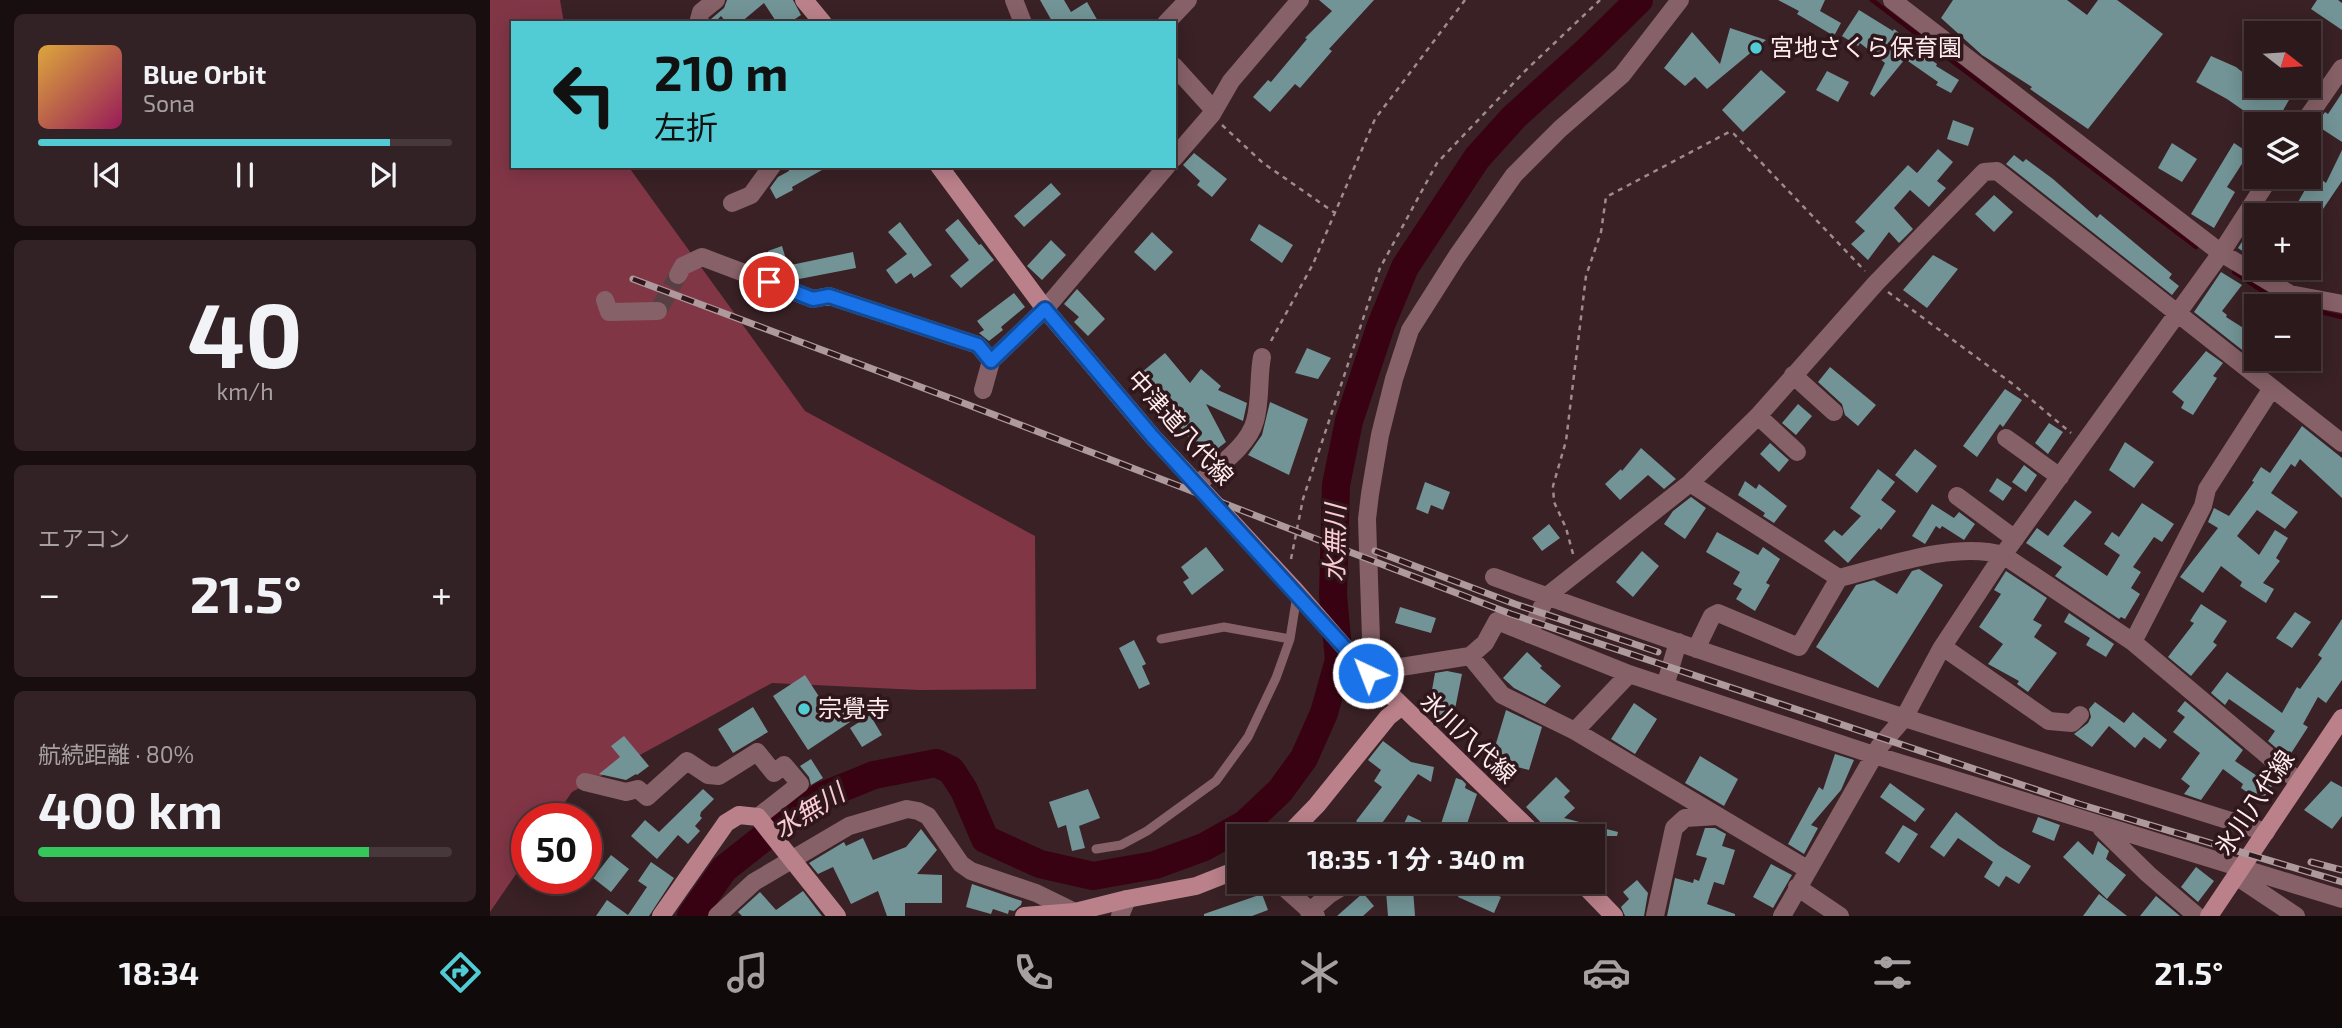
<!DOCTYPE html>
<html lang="ja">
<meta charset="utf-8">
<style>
body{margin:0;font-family:"Exo 2","Noto Sans JP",sans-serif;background:#332225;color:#f1f3f6;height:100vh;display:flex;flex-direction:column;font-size:26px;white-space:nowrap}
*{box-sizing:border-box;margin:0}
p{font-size:23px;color:#a6a0a3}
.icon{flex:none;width:38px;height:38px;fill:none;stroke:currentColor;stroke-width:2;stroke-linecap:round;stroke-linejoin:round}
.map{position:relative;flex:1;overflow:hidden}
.sheet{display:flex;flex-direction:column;gap:14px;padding:14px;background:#180e0f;width:490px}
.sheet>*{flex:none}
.guide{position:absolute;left:21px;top:21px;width:665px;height:147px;border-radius:0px;box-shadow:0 4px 18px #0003,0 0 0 2px #47383b;background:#51ccd4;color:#111;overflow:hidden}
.needle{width:46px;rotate:107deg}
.controls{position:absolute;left:1754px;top:21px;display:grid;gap:14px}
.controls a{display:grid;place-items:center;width:77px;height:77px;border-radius:0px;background:#2b191c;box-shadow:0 4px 18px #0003,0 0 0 2px #47383b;font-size:35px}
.speed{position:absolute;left:21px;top:803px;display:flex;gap:14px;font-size:35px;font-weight:700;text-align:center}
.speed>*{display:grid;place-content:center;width:91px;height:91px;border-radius:50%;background:#2b191c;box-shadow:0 4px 18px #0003,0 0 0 2px #47383b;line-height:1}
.speed .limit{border:10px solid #d22;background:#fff;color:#111}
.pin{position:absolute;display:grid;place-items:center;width:60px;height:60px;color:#fff;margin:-30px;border:4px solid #fff;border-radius:50%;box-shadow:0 2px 7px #0007}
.me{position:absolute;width:77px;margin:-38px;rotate:317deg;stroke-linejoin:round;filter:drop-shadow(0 0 5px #0008)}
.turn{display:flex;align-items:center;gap:24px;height:147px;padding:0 28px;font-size:32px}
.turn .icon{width:91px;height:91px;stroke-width:2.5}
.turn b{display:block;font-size:49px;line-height:60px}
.big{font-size:52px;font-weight:700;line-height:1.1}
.sheet .card{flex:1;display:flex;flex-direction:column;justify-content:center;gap:10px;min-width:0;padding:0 24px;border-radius:10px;background:#332225}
.sheet .dial{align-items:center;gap:0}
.dial b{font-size:91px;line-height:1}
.song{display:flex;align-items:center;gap:21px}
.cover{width:84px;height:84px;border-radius:10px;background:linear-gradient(135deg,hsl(40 70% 55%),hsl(330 70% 35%))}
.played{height:7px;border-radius:4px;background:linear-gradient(90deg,#51ccd4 85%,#47383b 85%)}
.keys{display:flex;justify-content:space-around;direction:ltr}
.heat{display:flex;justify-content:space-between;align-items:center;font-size:38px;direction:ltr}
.charge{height:10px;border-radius:5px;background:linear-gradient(90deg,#34c759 80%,#47383b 0)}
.trip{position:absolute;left:737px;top:824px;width:378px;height:70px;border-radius:0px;background:#2b191c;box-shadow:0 4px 18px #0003,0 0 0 2px #47383b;font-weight:700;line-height:70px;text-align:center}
.tab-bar{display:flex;height:112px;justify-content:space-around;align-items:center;background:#110a0b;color:#a6a0a3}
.tab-bar .icon{width:49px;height:49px}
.tab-bar .active{color:#51ccd4}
.tab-bar b{font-size:32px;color:#f1f3f6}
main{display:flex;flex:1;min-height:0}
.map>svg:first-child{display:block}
</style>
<main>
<section class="sheet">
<div class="card">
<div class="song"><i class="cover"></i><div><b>Blue Orbit</b><p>Sona</p></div></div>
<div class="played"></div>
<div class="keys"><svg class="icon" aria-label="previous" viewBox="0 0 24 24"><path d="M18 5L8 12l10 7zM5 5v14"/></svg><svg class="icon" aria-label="pause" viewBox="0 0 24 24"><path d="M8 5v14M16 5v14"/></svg><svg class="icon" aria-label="next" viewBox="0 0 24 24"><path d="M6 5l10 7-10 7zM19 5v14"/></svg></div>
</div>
<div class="card dial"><b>40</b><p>km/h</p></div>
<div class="card"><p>エアコン</p>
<div class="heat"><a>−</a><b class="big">21.5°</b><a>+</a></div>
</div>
<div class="card"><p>航続距離 · 80%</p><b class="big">400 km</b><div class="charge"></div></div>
</section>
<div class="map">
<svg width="1852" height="916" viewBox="0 0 1852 916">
<rect width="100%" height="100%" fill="#392125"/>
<!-- green -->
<path fill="#813646" d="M0,0H70L74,23H23V166H138L315,411L545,536L546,689L429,690L282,683L82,792L63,819H37V858L0,912Z"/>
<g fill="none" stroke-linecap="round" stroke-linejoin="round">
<!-- stream -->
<path stroke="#380212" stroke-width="4.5" d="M1382,0L1706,247
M1744,272L1787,301L1809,306
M1818,309L1852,317"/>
<!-- river -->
<path stroke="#380212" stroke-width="28" d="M201,916L234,869L301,816L332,796L384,775L446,763L461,770L474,790L495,839L550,864L603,876L665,865L714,847L755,824L790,791L814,758L834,713L849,660L843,595L846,485L859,421L891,325L915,267L987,158L1024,117L1099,49L1149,0"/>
</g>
<!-- building -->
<path fill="#729496" d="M237,0H303L311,15L299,23H287L274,3L250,23H237L231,16L228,19L231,20L230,23H220L221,19L234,8Z
M550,0H574L581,12L597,2L609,23H563Z
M829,0H884L839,49L842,51L810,88L805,84L780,112L763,97L778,80L781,82L817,39L815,38L842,11Z
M1288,0H1335L1330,11L1351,23L1344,36L1307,14L1309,11Z
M1463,0H1577L1597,15L1608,0H1627L1673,34L1598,129L1540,89L1542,87L1492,55L1451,18Z
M1827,0H1848L1852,3V30L1821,9Z
M1369,10L1403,31L1404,29L1425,46L1424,48L1447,64L1446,66L1469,80L1461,93L1446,85L1448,82L1415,59L1384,97L1380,94L1395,63L1370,43L1368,46L1352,36Z
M1240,28L1276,40L1217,89L1205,77L1195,86L1174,68L1202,32L1230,64Z
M1721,56L1746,67L1766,83V86L1777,92L1778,89L1799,100L1787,121L1782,118L1779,124H1755L1760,115L1737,99L1706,82Z
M1271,70L1296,92L1253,132L1232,110Z
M1337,71L1359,82L1348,102L1326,90Z
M1852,93V142L1826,125L1835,112L1838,114Z
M1463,120L1484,128L1478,146L1457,139Z
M1682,143L1707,159L1692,182L1668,168Z
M1744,143L1759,153L1737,187L1745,192L1724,228L1701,214Z
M1448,149L1463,162L1447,181L1456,188L1439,207L1420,190L1404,208L1423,229L1409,243L1399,232L1378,260L1361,244L1375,231L1365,222L1418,165L1427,173Z
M1852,150V181L1829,215L1808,202L1824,174L1836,183Z
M704,153L737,179L722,197L707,185L710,181L693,165Z
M1524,155L1533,162L1536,159L1563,179L1607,218L1610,214L1682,274L1679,278L1689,286L1682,295L1516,164Z
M297,166H339L302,187L303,190L286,199L280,188L288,177L299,171Z
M561,183L571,194L534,227L524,216Z
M1504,195L1523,212L1504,232L1485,214Z
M468,219L489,245L491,244L504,260L471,288L460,276L479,260L455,230Z
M1766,220V260L1748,248Z
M410,222L442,265L424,278L421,273L406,284L396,270L417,254L398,232Z
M769,224L803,245L792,263L760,240Z
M662,232L683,252L665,271L644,252Z
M561,240L576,255L552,280L537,266Z
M292,246L297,263L283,268L278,251Z
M363,252L366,268L304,280L301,265Z
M1443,255L1468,269L1437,308L1413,290Z
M1731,272L1752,285L1732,311L1737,315L1736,317L1766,336V359H1790L1780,372L1704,312Z
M587,289L615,319L598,336L584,322L589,317L574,304Z
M524,293L535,307L511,327L513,330L499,341L489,333L494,330L487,321Z
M817,348L841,358L828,379L805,373Z
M1716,351L1733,363L1723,376L1727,378L1703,415L1691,408L1694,402L1682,392Z
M675,353L700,383L711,369L731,386L728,390L757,403L753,421L716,404L736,442L714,459L702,435L699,438L679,413L672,419L664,411L671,404L665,397L670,393L652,372Z
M1340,367L1386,405L1368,426L1355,415L1352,404L1328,382Z
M1515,389L1532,400L1513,427L1510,424L1487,457L1473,446Z
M780,402L818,419L799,475L758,455L772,435Z
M1308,404L1322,416L1306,435L1292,423Z
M1559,423L1573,432L1558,454L1545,443Z
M1812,426L1852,458V498L1810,459L1805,467L1801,464L1781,493L1808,512L1795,529L1767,510L1747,536L1769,555L1785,530L1798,538L1786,558L1790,561L1773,583L1784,589L1776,603L1750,586L1752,582L1731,566L1713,593L1690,577L1728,528L1718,522L1724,508L1739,516L1764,482L1762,481L1771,467L1780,473Z
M1635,442L1664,462L1644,488L1619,470Z
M1280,443L1299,460L1289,472L1270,454Z
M1151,448L1186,479L1174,489L1158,475L1130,500L1115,484L1131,469L1132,471Z
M1425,449L1447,466L1427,493L1405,475Z
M1534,465L1547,475L1536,492L1522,482Z
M1388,469L1405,482L1391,500L1406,511L1391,530L1389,528L1358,563L1334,541L1344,530L1352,536L1371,516L1360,508Z
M1507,478L1522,488L1513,501L1499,491Z
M1255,481L1266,489L1269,484L1297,506L1284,523L1273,516L1275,513L1248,495Z
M935,482L960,492L953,510L941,505L938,514L926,509Z
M1201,497L1216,508L1195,539L1174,524L1183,511Z
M1585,500L1602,512L1573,546L1617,576L1630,555L1614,544L1622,532L1629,537L1652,503L1684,524L1672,542L1664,537L1643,567L1651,572L1641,588L1650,594L1635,619L1631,617L1629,619L1565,576L1572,567L1536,543L1547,528L1558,536Z
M1442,504L1464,518L1469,512L1485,524L1474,540L1452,526L1450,529L1446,526L1435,544L1422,536Z
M1059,524L1070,538L1052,551L1042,538Z
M1227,532L1268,555L1273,547L1290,559L1276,583L1280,585L1265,611L1246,599L1252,589L1243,584L1250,572L1216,552Z
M716,547L734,570L702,595L693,582L699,578L691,567Z
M1152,551L1169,566L1143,597L1126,582Z
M1429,569L1453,585L1388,688L1326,647L1366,585L1384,580L1407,594L1422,571Z
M1516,571L1557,598L1543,620L1552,625L1544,637L1567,653L1538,692L1527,684L1529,681L1498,664L1513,644L1489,627L1511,594L1504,590Z
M1711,604L1737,621L1723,642L1727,645L1701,676L1678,657L1704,623L1700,621Z
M910,607L946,618L941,633L905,623Z
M1805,612L1821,622L1802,648L1786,638Z
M1579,613L1624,644L1616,657L1596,645L1600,638L1574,622Z
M1852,619V680L1836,703L1828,697L1813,724L1818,727L1798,758L1778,741L1785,731L1739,699L1735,705L1721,693L1737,672L1792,713L1807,687L1810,689L1832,658L1828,655Z
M644,640L656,664L652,666L660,684L649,689L629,648Z
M1037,652L1052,666L1050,668L1071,686L1055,704L1024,688L1013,678Z
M957,671L972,674L962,724L954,722L939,707L945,673Z
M315,675L339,712L350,705L360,722L318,750L283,696Z
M1695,701L1753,750L1745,761L1782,786L1771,802L1751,788L1753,784L1733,769L1711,800L1694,794L1700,786L1691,779L1710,753L1683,732L1695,717L1687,711Z
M1605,702L1634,723L1643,712L1677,740L1670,749L1654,737L1645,748L1619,726L1602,747L1584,734L1598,723L1601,717L1599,709Z
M1144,703L1167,719L1145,754L1121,739Z
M263,707L278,732L243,753L228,729Z
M1016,710L1052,727L1039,770L1001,760Z
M380,715L392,735L372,747L360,728Z
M134,736L159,766L147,775L146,774L136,780L109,774L130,757L121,746Z
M893,741L921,762L944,767L941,782L928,774L884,834L866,821L892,787L884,781L891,770L878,760Z
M1345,754L1364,760L1351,790L1321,825L1328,828L1314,854L1298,844L1329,787L1333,790Z
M1210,756L1248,779L1234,806L1195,783Z
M321,759L333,778L321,785L319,777L310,766Z
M1066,777L1080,791L1074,797L1085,808L1074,818L1128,832L1127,836H1074L1060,832L1036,807Z
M966,778L972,780L976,784L975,788L987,794L973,836H947Z
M1841,781L1852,787V816L1842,829L1814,810Z
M1400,783L1435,809L1425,822L1390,797Z
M213,789L224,799L211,812L210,816L212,818L205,826L210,831L198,844L188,835L167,859L141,836L155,820L169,832Z
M598,789L610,818L589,826L595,848L582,851L576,825L568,828L559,802Z
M1466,812L1509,846L1541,866L1529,884L1516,876L1509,887L1494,877L1503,862L1468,838L1454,857L1440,847Z
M918,815L931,821L927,836H908Z
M1548,817L1570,825L1564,841L1542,832Z
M1413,825L1428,834L1409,863L1395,853Z
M1215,828H1225L1236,834L1232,846L1245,850L1234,885L1224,882L1217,904L1245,914V916H1177L1185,878L1203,883L1204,879L1209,881L1217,858L1206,855Z
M431,829L447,850L427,874L452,875V903H415V916H397L388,891L361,904L343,867L328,874L319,863L354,842L356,846L373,838L383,860L416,847Z
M1588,841L1603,855L1608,841L1619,851L1616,859L1636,875L1617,899L1573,857Z
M121,855L139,869L121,892L103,878Z
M161,862L184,878L159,916H106L117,900L138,915L157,887L148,881Z
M1281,864L1302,875L1283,908L1263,897Z
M1706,867L1724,881L1708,902L1691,887Z
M1147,880L1158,893L1154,916H1135L1131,907L1139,899L1133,892Z
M974,882L1011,897L1004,913L968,897Z
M482,884L532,901L531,905L524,911L519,910L518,914L503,909L501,914L476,907Z
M923,889L925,916H898L896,891Z
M313,891L332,916H252L248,912L270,892L286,910Z
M873,893L884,906L873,916H847Z
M772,894L778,910L762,916H714V914Z
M1609,894L1637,916H1593Z
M1666,896L1690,916H1650Z"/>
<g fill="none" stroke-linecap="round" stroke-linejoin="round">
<!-- street-tunnel -->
<path stroke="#573f43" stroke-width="18" stroke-dasharray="18 9" stroke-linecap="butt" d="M168,311L188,275"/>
<!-- path -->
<path stroke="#9f8a8d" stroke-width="2.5" stroke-dasharray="5 5" stroke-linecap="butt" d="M732,125L773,163L845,213
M1398,292L1524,385L1581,433
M781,341L823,264L885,119L975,0
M1083,554L1076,528L1064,502L1063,486L1076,441L1096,276L1111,232L1116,197L1239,132L1244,134L1375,271
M801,559L813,499L890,268L947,163L1035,71L1110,0"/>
<!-- lane -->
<path stroke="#866167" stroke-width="9" d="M671,639L734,627L800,639
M606,849L631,845L657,831L726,781L758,737L786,678L800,639L807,595"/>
<!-- street -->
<path stroke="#866167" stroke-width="18" d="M524,0L533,23
M1402,0L1731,253L1800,294L1852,304
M208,23L211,12L226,0
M676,23L698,0
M684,66L723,109
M1813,124L1852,68
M684,158L722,114L741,81L810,0
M242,203L261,195L282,166
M188,275L193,266L212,257L323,299L339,296L488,345L501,361
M115,300L119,312L168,311
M1303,375L1344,412
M493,390L501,361L555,309L677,166
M1268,416L1307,452
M1516,438L1570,477
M1200,483L1349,578
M707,485C726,467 758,447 765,421C771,400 768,378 772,357
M1467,496L1525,539
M1004,577C1259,671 1517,751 1776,832
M1039,634L1057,596L1200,483L1268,416L1386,283L1494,172L1507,171L1852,443
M1643,642L1713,506L1717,489L1782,388
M1453,647L1559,721L1582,723L1590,715
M1206,649L1222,616L1228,613L1309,647L1349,578C1397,566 1465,541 1513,555L1643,642L1809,782
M980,656L1012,695L1085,731L1317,869
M878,673L881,639L877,519L880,494L890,435L904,379L920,330L967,256L1024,175L1070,129L1132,75L1190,0
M887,682L911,667L980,656L995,643L1007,621L1139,674L1384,755L1852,899
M1175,686L1188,642
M1085,731L1139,674
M95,782L136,792L148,789L157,797L197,761L218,775L229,776L267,752L284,773L294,765L310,784L268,817
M1611,828L1658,874L1707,916
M1746,876L1806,916
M788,882L826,916
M1307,887L1350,916
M819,912L840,894L860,882
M227,916L264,882L359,826L417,809L428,811L438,816L471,864L481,871L546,893L585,912
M630,916L637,899
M1165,916L1184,828L1195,818L1228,816
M1292,916L1389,747L1414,718L1451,649L1513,555L1731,253L1780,177"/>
<!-- secondary -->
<path stroke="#ba818a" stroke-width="18" d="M314,0L333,23
M449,166L555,309L662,436L803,588L870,665L1046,836
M797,836L827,805L898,717L912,706
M1091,882L1124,916
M171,916L236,823L249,815L268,817L347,916
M534,916L585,912L637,899L706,886L749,869
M1719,916L1852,718"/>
<defs>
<path id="rail" d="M143,279L476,404L1021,614L1589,804L1852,882
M885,551L1025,604L1168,652
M1821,862L1852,870"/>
</defs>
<!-- rail casing -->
<use href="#rail" stroke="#ae9a9d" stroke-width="7"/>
<!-- rail -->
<use href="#rail" stroke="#2f171c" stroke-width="4.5" stroke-dasharray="13" stroke-linecap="butt"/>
</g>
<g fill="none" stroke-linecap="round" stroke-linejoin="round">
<defs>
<path id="route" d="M279,282L323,299L339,296L488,345L501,361L555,309L662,436L878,673"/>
</defs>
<!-- route casing -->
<use href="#route" stroke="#114b97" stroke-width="18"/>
<!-- route -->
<use href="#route" stroke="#1a73e8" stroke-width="12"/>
</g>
<!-- markers -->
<g fill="#51ccd4" stroke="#2f171c" stroke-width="2.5">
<circle cx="1266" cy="48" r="7"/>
<circle cx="314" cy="709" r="7"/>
</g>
<g text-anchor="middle" stroke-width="7" stroke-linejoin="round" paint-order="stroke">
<!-- poi labels -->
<g font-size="24" fill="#feecee" stroke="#2f171c" text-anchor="start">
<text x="1280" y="56">宮地さくら保育園</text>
<text x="328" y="717">宗覺寺</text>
</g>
<!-- street labels -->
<g font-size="24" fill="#feecee" stroke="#2f171c">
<text transform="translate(690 428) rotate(48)" y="8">中津道八代線</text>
<text transform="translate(978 738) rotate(43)" y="8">氷川八代線</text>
<text transform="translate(1765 803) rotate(-56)" y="8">氷川八代線</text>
</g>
<!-- water labels -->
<g font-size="26" font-style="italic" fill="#fbcbd2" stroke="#2f171c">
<text transform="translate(845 543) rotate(-89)" y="9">水無川</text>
<text transform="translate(319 811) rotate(-32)" y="9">水無川</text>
</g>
</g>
</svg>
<div class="controls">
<a><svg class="needle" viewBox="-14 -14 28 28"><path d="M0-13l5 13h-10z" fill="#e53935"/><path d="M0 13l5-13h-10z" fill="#a6a0a3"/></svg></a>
<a><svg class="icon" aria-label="layers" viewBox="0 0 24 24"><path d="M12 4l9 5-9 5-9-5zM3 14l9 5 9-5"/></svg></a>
<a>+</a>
<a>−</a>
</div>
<div class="speed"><div class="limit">50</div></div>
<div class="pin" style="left:279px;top:282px;background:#d93025"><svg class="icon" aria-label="arrive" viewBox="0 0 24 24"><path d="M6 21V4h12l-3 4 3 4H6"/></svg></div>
<svg class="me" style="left:878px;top:673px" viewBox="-20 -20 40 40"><circle r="17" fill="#1a73e8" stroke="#fff" stroke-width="3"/><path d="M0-11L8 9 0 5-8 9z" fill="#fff"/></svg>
<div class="trip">18:35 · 1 分 · 340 m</div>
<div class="guide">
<div class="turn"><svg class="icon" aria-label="left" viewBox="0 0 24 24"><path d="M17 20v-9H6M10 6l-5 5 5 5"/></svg><div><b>210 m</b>左折</div></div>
</div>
</div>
</main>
<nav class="tab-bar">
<b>18:34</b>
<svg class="icon active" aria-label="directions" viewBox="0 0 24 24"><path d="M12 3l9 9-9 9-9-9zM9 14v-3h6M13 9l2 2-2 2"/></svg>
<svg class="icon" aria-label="music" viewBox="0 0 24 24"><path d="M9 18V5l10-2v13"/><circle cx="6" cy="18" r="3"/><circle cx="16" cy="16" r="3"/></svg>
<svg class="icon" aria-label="phone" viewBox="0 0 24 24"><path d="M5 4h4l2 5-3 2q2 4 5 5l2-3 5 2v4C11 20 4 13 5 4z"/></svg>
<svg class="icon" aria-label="climate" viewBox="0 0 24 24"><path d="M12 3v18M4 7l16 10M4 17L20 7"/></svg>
<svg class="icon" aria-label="car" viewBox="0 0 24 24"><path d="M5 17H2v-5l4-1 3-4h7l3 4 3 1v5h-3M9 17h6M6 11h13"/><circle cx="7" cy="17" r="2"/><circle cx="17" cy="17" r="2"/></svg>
<svg class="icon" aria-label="filters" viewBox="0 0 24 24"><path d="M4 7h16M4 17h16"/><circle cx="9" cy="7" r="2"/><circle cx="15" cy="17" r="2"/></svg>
<b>21.5°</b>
</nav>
